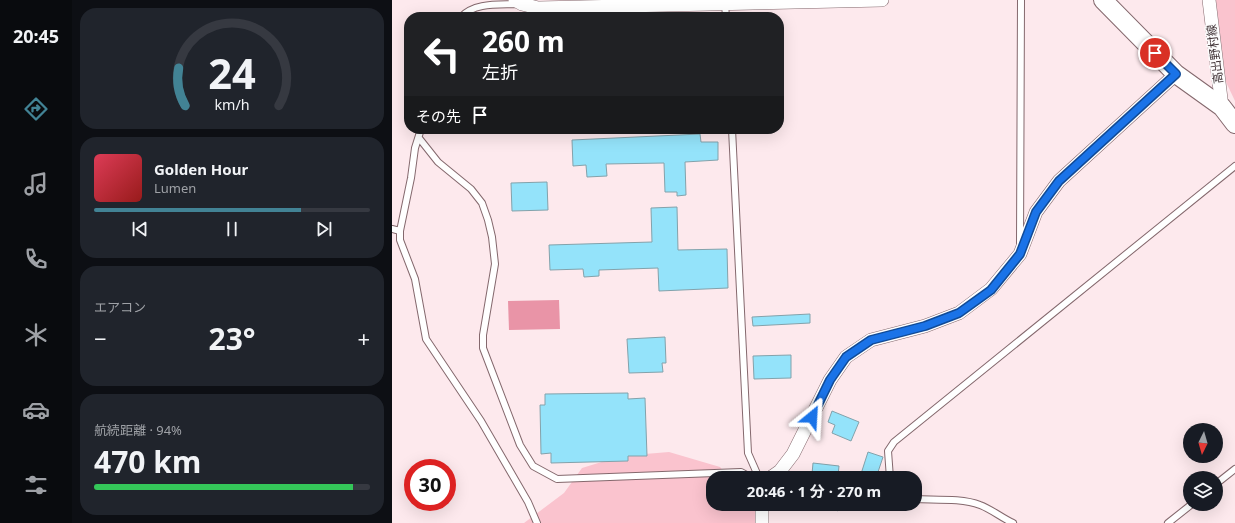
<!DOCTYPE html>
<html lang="ja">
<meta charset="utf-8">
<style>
body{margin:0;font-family:"Noto Sans","Noto Sans JP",sans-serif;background:#20242c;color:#f1f3f6;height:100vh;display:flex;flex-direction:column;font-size:15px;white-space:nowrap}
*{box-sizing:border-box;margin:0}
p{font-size:13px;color:#9ea1a6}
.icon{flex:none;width:22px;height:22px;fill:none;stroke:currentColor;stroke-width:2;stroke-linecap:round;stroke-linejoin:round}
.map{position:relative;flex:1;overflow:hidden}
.sheet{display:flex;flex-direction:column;gap:8px;padding:8px;background:#0d0f14;width:320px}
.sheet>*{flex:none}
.guide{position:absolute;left:12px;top:12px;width:380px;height:122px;border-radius:16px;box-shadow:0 4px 16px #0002;background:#202124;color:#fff;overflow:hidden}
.needle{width:26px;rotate:185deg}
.fabs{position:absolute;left:791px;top:423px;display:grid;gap:8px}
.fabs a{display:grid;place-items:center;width:40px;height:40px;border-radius:50%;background:#171b24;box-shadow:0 4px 16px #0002;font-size:20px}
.speed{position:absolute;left:12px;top:459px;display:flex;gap:8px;font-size:20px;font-weight:700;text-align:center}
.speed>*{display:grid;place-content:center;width:52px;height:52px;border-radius:50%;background:#171b24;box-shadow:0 4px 16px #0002;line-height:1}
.speed .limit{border:6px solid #d22;background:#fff;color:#111}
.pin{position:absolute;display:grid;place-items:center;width:34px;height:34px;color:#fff;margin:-17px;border:2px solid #fff;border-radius:50%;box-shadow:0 1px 4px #0007}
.me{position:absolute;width:44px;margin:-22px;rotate:27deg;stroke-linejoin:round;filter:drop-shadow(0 0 3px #0008)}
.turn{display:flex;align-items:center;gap:14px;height:84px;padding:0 12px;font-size:18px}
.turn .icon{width:52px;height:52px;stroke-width:2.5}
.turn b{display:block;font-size:28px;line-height:34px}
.then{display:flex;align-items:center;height:38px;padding:0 12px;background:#0003;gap:8px;font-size:15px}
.big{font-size:30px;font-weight:700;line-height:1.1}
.sheet .tile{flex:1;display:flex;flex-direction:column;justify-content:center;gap:6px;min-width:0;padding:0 14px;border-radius:16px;background:#20242c}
.sheet .dial{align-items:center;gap:0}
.dial svg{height:104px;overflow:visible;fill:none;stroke:#363941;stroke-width:7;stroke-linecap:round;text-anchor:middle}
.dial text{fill:#f1f3f6;stroke:none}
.song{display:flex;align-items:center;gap:12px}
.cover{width:48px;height:48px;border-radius:6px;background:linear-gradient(135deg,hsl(350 70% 55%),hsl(0 70% 35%))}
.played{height:4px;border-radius:2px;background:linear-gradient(90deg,#428395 75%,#363941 75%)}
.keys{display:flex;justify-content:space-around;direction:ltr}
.heat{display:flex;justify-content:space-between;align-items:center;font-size:22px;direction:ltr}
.charge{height:6px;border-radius:3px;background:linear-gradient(90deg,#34c759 94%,#363941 0)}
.trip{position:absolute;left:314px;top:471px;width:216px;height:40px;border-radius:16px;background:#171b24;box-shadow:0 4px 16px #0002;font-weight:700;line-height:40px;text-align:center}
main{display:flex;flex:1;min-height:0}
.tab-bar{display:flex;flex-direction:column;width:72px;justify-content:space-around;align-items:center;background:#090b0e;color:#9ea1a6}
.tab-bar .icon{width:28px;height:28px}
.tab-bar .current{color:#428395}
.tab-bar b{font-size:18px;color:#f1f3f6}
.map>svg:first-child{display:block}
</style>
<main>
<nav class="tab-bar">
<b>20:45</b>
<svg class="icon current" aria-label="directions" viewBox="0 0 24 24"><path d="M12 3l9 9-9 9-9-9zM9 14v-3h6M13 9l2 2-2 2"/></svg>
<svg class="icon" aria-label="music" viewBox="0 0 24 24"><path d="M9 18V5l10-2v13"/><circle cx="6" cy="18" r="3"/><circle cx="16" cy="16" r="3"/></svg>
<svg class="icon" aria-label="phone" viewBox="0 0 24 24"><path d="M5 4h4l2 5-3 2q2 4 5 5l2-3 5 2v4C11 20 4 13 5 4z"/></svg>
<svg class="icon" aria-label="climate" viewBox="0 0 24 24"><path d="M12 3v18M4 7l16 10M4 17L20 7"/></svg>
<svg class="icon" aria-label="car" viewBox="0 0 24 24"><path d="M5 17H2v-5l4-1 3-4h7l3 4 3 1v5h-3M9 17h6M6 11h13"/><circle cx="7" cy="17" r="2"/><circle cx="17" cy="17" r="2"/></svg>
<svg class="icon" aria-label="filters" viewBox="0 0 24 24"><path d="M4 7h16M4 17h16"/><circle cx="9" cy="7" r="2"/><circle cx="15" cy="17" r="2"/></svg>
</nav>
<section class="sheet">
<div class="tile dial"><svg viewBox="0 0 100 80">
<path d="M14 69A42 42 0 1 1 86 69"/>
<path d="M14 69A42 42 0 0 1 9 40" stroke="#428395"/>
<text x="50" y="56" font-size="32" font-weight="700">24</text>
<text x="50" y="72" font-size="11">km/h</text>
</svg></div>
<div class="tile">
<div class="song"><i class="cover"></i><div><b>Golden Hour</b><p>Lumen</p></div></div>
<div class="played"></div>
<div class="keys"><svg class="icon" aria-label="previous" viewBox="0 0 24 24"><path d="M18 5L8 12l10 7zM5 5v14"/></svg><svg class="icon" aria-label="pause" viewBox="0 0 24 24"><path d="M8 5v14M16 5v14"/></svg><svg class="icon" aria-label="next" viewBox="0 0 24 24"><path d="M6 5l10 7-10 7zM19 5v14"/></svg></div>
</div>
<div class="tile"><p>エアコン</p>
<div class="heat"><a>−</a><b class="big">23°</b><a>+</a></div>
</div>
<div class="tile"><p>航続距離 · 94%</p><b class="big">470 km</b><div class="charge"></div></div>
</section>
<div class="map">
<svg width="843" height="523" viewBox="0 0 843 523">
<rect width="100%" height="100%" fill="#fde9ed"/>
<!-- green -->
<path fill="#fac3ce" d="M824,0H843V101L834,82Z
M277,452L328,467L338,478H321V504H362L365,523H132L172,493L190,468L229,456Z"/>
<!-- water -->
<path fill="#e994a7" d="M167,300L168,329L117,330L116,301Z"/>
<!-- building -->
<path fill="#94e3fa" stroke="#83a2ab" d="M308,134L309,142H326V160L293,162L294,195L285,196V192H273L272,163L214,164L215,176L195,177L194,165L181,166L180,140Z
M155,182L156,210L120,211L119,183Z
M285,207L286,250L335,249L336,288L267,291L266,268L207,270V276L192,277L191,269L158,270L157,245L260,242L259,208Z
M418,314V323L361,326L360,317Z
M273,337L274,363H270L271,372L237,373L235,339Z
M399,355V378L362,379L361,356Z
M236,393V399L253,398L255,456H236V461L159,463V453L149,454L148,405H153V394Z
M440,411L467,422L459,441L440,433L443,425L436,422Z
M476,452L491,457L484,478H472L468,477Z
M421,463L447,466L446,476L420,474Z
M435,504H451L446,511Z"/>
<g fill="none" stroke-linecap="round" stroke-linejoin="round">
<defs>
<path id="lane" d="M333,4L334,17
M69,17C83,2 107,5 126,4
M29,129L23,148L19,178L8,231V240L23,279L34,339L89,421L136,502L145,523
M340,129L356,453L367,478
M27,138L46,162L79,189L90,203L96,220L100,237L103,264L91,335V348L128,445L141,466L165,479L349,472L360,478
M0,229L8,231
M628,243L629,0
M498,478L496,451L502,442L843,166
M824,484L843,469
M523,499C542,500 570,498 588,505C599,509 610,518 621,523
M776,523L800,504"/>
<path id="street" d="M123,0L130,4L146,8L490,0
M817,0L830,107
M378,478L388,471L401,454L438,380L454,357L479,340L533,326L567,313L599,289L628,254L644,212L667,181L784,74
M370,523V504"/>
<path id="secondary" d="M711,0L784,74L830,107L843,124"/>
</defs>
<!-- lane casing -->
<use href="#lane" stroke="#84686d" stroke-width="8"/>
<!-- street casing -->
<use href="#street" stroke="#84686d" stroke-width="14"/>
<!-- secondary casing -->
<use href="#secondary" stroke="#84686d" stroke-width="20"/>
<!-- lane -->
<use href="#lane" stroke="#fff" stroke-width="6"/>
<!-- street -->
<use href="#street" stroke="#fff" stroke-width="13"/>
<!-- secondary -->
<use href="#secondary" stroke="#fff" stroke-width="18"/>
</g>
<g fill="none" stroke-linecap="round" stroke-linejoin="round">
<defs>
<path id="route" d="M420,417L438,380L454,357L479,340L533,326L567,313L599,290L628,254L644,212L667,181L784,74L763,53"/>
</defs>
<!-- route casing -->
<use href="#route" stroke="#114b97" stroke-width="10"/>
<!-- route -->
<use href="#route" stroke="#1a73e8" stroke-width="7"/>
</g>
<g text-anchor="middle" stroke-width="3" stroke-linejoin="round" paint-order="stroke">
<!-- street labels -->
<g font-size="12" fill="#3f3235" stroke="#fcfcfc">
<text transform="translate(823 54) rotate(-97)" y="4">高出野村線</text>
</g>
</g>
</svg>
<div class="fabs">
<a><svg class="needle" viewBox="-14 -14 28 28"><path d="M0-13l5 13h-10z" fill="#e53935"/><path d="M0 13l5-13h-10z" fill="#9ea1a6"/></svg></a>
<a><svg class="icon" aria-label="layers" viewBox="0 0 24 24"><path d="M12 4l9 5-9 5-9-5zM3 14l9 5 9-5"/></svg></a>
</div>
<div class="speed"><div class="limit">30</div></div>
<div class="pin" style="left:763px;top:53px;background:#d93025"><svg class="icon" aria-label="arrive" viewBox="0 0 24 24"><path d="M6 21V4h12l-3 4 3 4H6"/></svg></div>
<svg class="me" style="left:420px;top:417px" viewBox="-20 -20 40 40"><path d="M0-17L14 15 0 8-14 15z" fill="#1a73e8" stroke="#fff" stroke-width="4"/></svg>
<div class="trip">20:46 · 1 分 · 270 m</div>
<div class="guide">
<div class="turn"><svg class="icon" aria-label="left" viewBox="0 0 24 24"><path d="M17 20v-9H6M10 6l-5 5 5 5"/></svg><div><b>260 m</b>左折</div></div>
<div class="then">その先<svg class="icon" aria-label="arrive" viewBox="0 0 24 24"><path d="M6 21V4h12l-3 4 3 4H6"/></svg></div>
</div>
</div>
</main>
